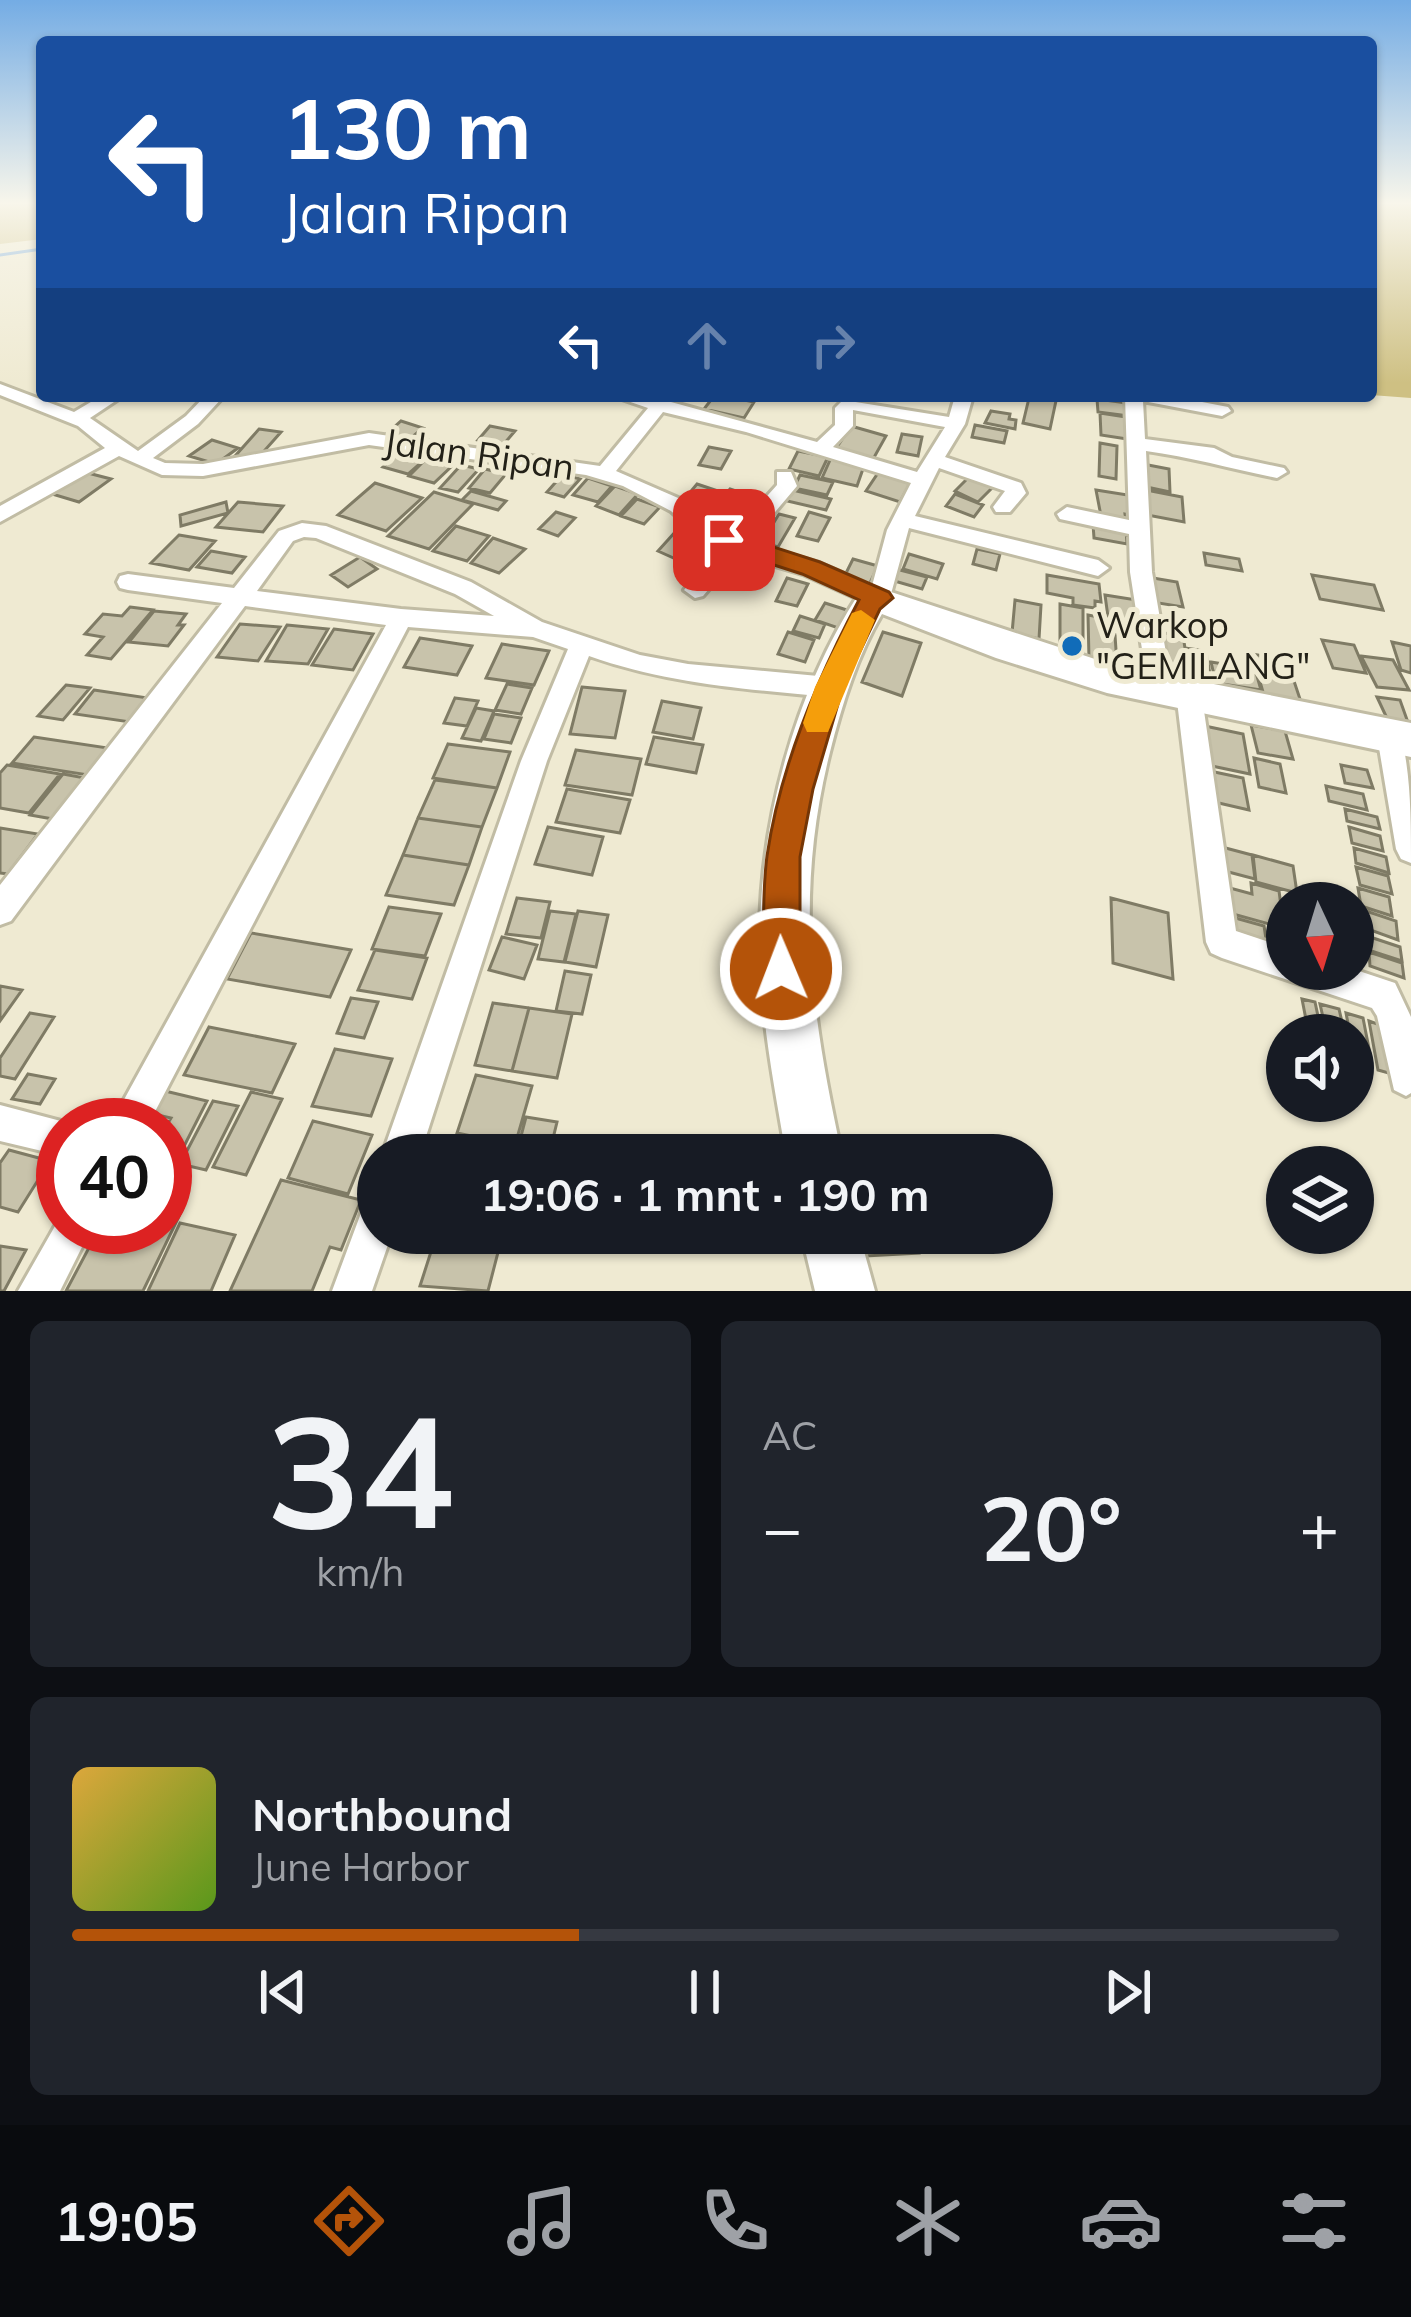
<!DOCTYPE html>
<html lang="id">
<meta charset="utf-8">
<style>
body{margin:0;font-family:Mulish,sans-serif;background:#20242c;color:#f1f3f6;height:100vh;display:flex;flex-direction:column;font-size:45px;white-space:nowrap}
*{box-sizing:border-box;margin:0}
p{font-size:39px;color:#9ea1a6}
.icon{flex:none;width:66px;height:66px;fill:none;stroke:currentColor;stroke-width:2;stroke-linecap:round;stroke-linejoin:round}
.map{position:relative;height:1291px;overflow:hidden}
.panel{display:flex;flex-direction:column;gap:30px;padding:30px;background:#0d0f14;flex:1}
.panel>*{flex:none}
.banner{position:absolute;left:36px;top:36px;width:1341px;height:366px;border-radius:12px;box-shadow:0 3px 9px #0004;background:#1a4fa0;color:#fff;overflow:hidden}
.needle{width:78px;rotate:176deg}
.buttons{position:absolute;left:1266px;top:882px;display:grid;gap:24px}
.buttons a{display:grid;place-items:center;width:108px;height:108px;border-radius:50%;background:#171b24;box-shadow:0 3px 9px #0004;font-size:60px}
.speed{position:absolute;left:36px;top:1098px;display:flex;gap:24px;font-size:60px;font-weight:700;text-align:center}
.speed>*{display:grid;place-content:center;width:156px;height:156px;border-radius:50%;background:#171b24;box-shadow:0 3px 9px #0004;line-height:1}
.speed .limit{border:18px solid #d22;background:#fff;color:#111}
.pin{position:absolute;display:grid;place-items:center;width:102px;height:102px;color:#fff;margin:-51px;border-radius:24px;box-shadow:0 6px 18px #0006}
.me{position:absolute;width:132px;margin:-66px;rotate:359deg;stroke-linejoin:round;filter:drop-shadow(0 0 9px #0008)}
.turn{display:flex;align-items:center;gap:42px;height:252px;padding:0 48px;font-size:54px}
.turn .icon{width:156px;height:156px;stroke-width:2.5}
.turn b{display:block;font-size:84px;line-height:102px}
.lanes{display:flex;align-items:center;height:114px;padding:0 48px;background:#0003;justify-content:center;gap:60px;direction:ltr}
.lanes .off{opacity:.35}
.big{font-size:90px;font-weight:700;line-height:1.1}
.panel .card{flex:1;display:flex;flex-direction:column;justify-content:center;gap:18px;min-width:0;padding:0 42px;border-radius:18px;background:#20242c}
.panel .dial{align-items:center;gap:0}
.dial b{font-size:156px;line-height:1}
.song{display:flex;align-items:center;gap:36px}
.cover{width:144px;height:144px;border-radius:18px;background:linear-gradient(135deg,hsl(40 70% 55%),hsl(90 70% 35%))}
.played{height:12px;border-radius:6px;background:linear-gradient(90deg,#b45309 40%,#363941 40%)}
.keys{display:flex;justify-content:space-around;direction:ltr}
.heat{display:flex;justify-content:space-between;align-items:center;font-size:66px;direction:ltr}
.panel .tiles{flex:1;display:grid;gap:30px;grid-template-columns:1fr 1fr}
.card:last-child{grid-column:span 2}
.trip{position:absolute;left:357px;top:1134px;width:696px;height:120px;border-radius:60px;background:#171b24;box-shadow:0 3px 9px #0004;font-weight:700;line-height:120px;text-align:center}
.tab-bar{display:flex;height:192px;justify-content:space-around;align-items:center;background:#090b0e;color:#9ea1a6}
.tab-bar .icon{width:84px;height:84px}
.tab-bar .current{color:#b45309}
.tab-bar b{font-size:54px;color:#f1f3f6}
.map>svg:first-child{display:block}
</style>
<div class="map">
<svg width="1411" height="1291" viewBox="0 0 1411 1291">
<rect width="100%" height="100%" fill="#efead2"/>
<!-- green -->
<path fill="#cec083" d="M0,203H42V239L0,244Z
M1371,203H1411V398L1371,395Z"/>
<g fill="none" stroke-linecap="round" stroke-linejoin="round">
<!-- stream -->
<path stroke="#66a1df" stroke-width="3" d="M0,255L42,249"/>
</g>
<!-- building -->
<path fill="#c8c3ab" stroke="#7f7b65" stroke-width="3" d="M714,396H725L754,402L744,418L704,409Z
M1020,396H1057L1050,429L1023,423L1029,398Z
M1097,399L1127,403L1129,416L1098,412Z
M991,411L1010,414L1009,419L1016,420L1015,429L985,423Z
M1100,413L1126,417L1127,439L1101,435Z
M401,421L423,428L405,443L383,437Z
M975,425L1007,431L1004,443L972,437Z
M490,426L515,431L503,445L478,440Z
M851,426L886,436L872,461L835,450Z
M259,429L281,432L258,458L236,455Z
M902,434L922,437L918,456L897,452Z
M212,440L238,448L216,464L189,456Z
M1100,443L1117,446L1116,479L1099,476Z
M709,447L731,451L721,469L699,465Z
M798,451L828,457L819,476L789,469Z
M399,452L425,459L408,474L383,467Z
M427,458L453,465L434,483L409,476Z
M831,458L864,466L857,486L822,478Z
M1143,464L1169,469L1170,492L1142,486Z
M461,465L479,469L458,492L440,488Z
M485,469L506,474L490,493L469,488Z
M880,470L912,480L900,502L866,491Z
M84,472L111,479L79,502L52,494Z
M563,474L580,479L564,497L547,492Z
M800,475L833,482L827,495L794,488Z
M969,477L993,487L978,502L955,491Z
M588,478L612,486L598,502L573,495Z
M375,483L422,498L386,531L338,515Z
M697,484L724,493L709,511L682,502Z
M615,486L638,494L619,515L596,506Z
M730,489L751,496L739,511L718,503Z
M788,489L831,499L826,510L783,500Z
M1141,489L1182,497L1184,522L1142,514Z
M1096,490L1134,496L1136,516L1125,514L1126,521L1101,516Z
M471,491L506,501L498,510L462,500Z
M434,492L473,504L429,549L388,536Z
M955,494L983,505L974,517L946,506Z
M637,499L660,507L644,524L621,516Z
M226,502L228,513L181,526L180,515Z
M238,502L283,506L263,532L216,527Z
M717,503L738,512L723,531L702,523Z
M556,512L575,518L558,536L539,529Z
M809,512L830,518L818,541L797,536Z
M779,514L795,518L778,547L762,542Z
M1093,524L1126,530L1127,544L1094,538Z
M456,526L489,536L467,561L433,551Z
M676,531L696,539L678,560L658,551Z
M179,535L215,541L189,570L151,563Z
M493,538L525,549L499,573L471,563Z
M977,549L1000,554L996,570L973,564Z
M211,551L245,557L232,573L197,567Z
M1204,553L1239,559L1242,571L1206,565Z
M909,554L943,564L937,579L903,569Z
M360,557L377,569L348,587L331,575Z
M853,559L878,566L869,585L844,577Z
M896,569L927,577L922,589L891,580Z
M1047,575L1099,584L1101,602L1095,601V608L1073,605V598L1047,593Z
M1312,575L1374,585L1383,610L1320,599Z
M1147,577L1177,582L1183,607L1152,602Z
M787,578L808,584L797,606L776,601Z
M1105,595L1143,601L1146,623L1108,617Z
M1015,600L1041,605L1039,639L1012,633Z
M825,603L853,612L844,630L815,620Z
M1060,604L1083,608V651L1060,646Z
M130,607L153,610L111,659L87,655L103,637L85,634L103,614L122,616Z
M154,611L186,614L178,625H184L168,646L129,642Z
M1088,615L1114,620L1117,665L1089,659Z
M800,616L825,624L819,638L793,631Z
M240,624L280,627L258,661L217,657Z
M287,625L328,629L308,664L266,661Z
M334,629L373,634L353,670L312,665Z
M1152,631L1183,636L1185,648L1206,651L1211,680L1177,674L1175,663L1156,659Z
M788,632L814,640L805,662L778,654Z
M883,632L921,643L902,696L862,682Z
M420,638L472,646L457,675L404,667Z
M1322,640L1354,645L1366,673L1333,668Z
M1392,642L1411,646V673L1401,670Z
M502,644L549,651L534,685L486,678Z
M1252,654L1287,660L1302,705L1265,699Z
M1361,656L1393,660L1409,690L1377,687Z
M1211,662L1255,669L1261,690L1216,683Z
M507,684L532,688L521,714L495,710Z
M66,685L90,688L63,720L38,716Z
M582,687L625,691L615,738L570,734Z
M94,690L148,698L130,722L75,714Z
M1377,697L1400,700L1411,731L1392,729Z
M455,698L478,701L467,726L444,723Z
M662,701L701,708L693,739L653,732Z
M476,708L494,711L481,741L462,738Z
M494,714L521,718L511,743L484,739Z
M1200,725L1243,734L1250,774L1207,765Z
M1251,725L1285,731L1293,759L1258,753Z
M34,737L108,748L88,775L12,763Z
M654,737L703,745L696,773L646,764Z
M448,744L510,752L497,788L433,778Z
M576,750L641,759L632,795L565,785Z
M1254,758L1280,764L1286,793L1259,787Z
M7,765L60,774L29,813L0,808V773Z
M1341,765L1367,770L1373,788L1345,783Z
M1205,770L1243,778L1249,810L1210,801Z
M63,774L85,778L53,819L30,815Z
M435,780L497,788L482,827L418,818Z
M1326,786L1363,794L1367,810L1329,801Z
M567,789L630,800L620,833L556,822Z
M1345,809L1377,817L1380,829L1347,821Z
M418,818L482,827L469,865L403,855Z
M548,827L603,837L592,875L535,864Z
M1349,827L1380,836L1383,851L1352,843Z
M0,828L38,834L8,874L0,873Z
M1218,846L1252,855L1255,879L1221,870Z
M1354,848L1386,857L1389,873L1356,863Z
M403,855L469,865L454,905L386,895Z
M1253,855L1293,866L1297,893L1256,882Z
M1356,867L1388,876L1392,894L1360,885Z
M1251,883L1279,891L1284,928L1233,914L1230,888L1252,894Z
M1358,888L1389,897L1392,916L1361,906Z
M517,898L550,902L541,938L506,934Z
M1111,898L1168,913L1173,979L1113,963Z
M389,907L441,914L425,956L372,949Z
M1360,909L1396,921L1398,940L1362,927Z
M550,911L576,914L564,962L538,959Z
M578,911L608,915L596,967L565,962Z
M1221,914L1264,926L1268,951L1224,939Z
M251,933L351,950L330,997L227,979Z
M1361,934L1400,947L1402,961L1362,948Z
M502,937L537,945L524,979L489,970Z
M375,950L427,958L412,999L358,990Z
M1369,952L1402,963L1404,978L1370,966Z
M565,971L591,975L582,1014L556,1011Z
M0,986L22,990L0,1021Z
M351,998L378,1002L364,1038L337,1033Z
M1302,999L1315,1002L1322,1035H1309Z
M493,1003L529,1008L512,1071L475,1065Z
M1320,1004L1339,1009L1345,1035H1327Z
M529,1008L572,1014L557,1078L512,1071Z
M30,1013L54,1017L15,1079L0,1076V1058Z
M1346,1013L1363,1018L1371,1059L1354,1055Z
M1369,1021L1383,1026L1392,1074L1378,1070Z
M209,1027L295,1044L272,1093L184,1075Z
M335,1049L392,1059L371,1116L312,1106Z
M28,1074L55,1079L40,1104L12,1099Z
M476,1075L532,1086L515,1145L457,1133Z
M165,1091L207,1101L174,1166L165,1164V1128L171,1118L153,1114Z
M251,1092L282,1099L246,1175L213,1167Z
M213,1101L238,1106L206,1170L180,1164Z
M526,1117L557,1122L549,1155H516Z
M313,1121L372,1135L348,1194L288,1178Z
M458,1140L514,1151L513,1155H454Z
M9,1150L50,1161L18,1212L0,1207V1163Z
M281,1180L361,1200L341,1250L330,1247L312,1291H230Z
M165,1204L183,1208L143,1291H66L100,1227H165Z
M180,1223L235,1235L211,1291H148Z
M437,1233H503L488,1291L420,1286Z
M863,1233H916L919,1253L866,1256Z
M0,1246L26,1250L4,1291H0Z"/>
<g fill="none" stroke-linecap="round" stroke-linejoin="round">
<defs>
<path id="street" d="M0,384L74,412L101,396H123L90,418L138,451L186,416L205,396H224L198,424L153,458L165,463L203,464L369,433L600,466L648,408L613,396L660,399L817,442L835,425V408L843,400L949,417L955,396H973L965,424L945,457L1021,483L1026,493L1010,512H996L993,507L1005,491L939,468L915,516L1098,560L1109,568L1098,576L909,528L888,605H872L803,574L738,555L703,596L695,598L684,590L721,547L694,532L671,511L623,486L586,475L369,445L203,476L162,475L119,456L0,522V506L105,448L78,426L0,395ZM853,410L945,427L917,472L833,447L853,426ZM663,412L746,432L911,483L887,530L872,586L819,563L749,543L797,486L791,472H777V485L732,535L708,522L685,501L616,471Z
M1125,396H1171L1228,407L1231,411L1222,416L1143,401L1145,439L1214,448L1232,457L1284,468L1287,472L1277,478C1232,469 1191,457 1146,451L1152,572L1163,636L1167,658L1202,697L1236,931L1287,948V969H1353L1395,983L1411,1017V1093L1406,1096L1394,1090L1377,1016L1372,1008L1222,958L1211,953L1206,942L1177,701L1144,662L1130,572L1129,534L1060,519L1057,514L1067,507L1129,520Z
M302,523L326,526L471,582L542,622L640,655L688,664L829,677L838,680L842,687L838,694L829,697C746,689 668,684 589,656L547,761L420,1155H382L521,761L568,649L533,637L408,627L148,1125H110L386,625L245,606L11,921L0,925V885L222,603L128,590L120,588L117,582L120,576L128,574L234,588L279,531ZM304,537L316,538L455,594L494,616L401,609L257,591L293,541Z
M1390,725L1399,728C1411,769 1411,819 1411,863L1401,859L1396,849L1377,736L1381,728Z
M0,1105L76,1125H63V1156L0,1141Z
M378,1200V1233H392L372,1291H332L364,1205Z
M63,1212V1227H92L60,1291H18Z"/>
<path id="secondary" d="M882,589L1107,663L1411,723V757L1107,693L996,658L882,614C857,656 842,705 830,752C794,896 811,1013 842,1155H786C774,1085 760,1015 760,944C759,824 794,693 860,592Z
M801,1233H859L875,1291H815Z"/>
</defs>
<!-- street casing -->
<use href="#street" stroke="#c1bca4" stroke-width="6"/>
<!-- secondary casing -->
<use href="#secondary" stroke="#c1bca4" stroke-width="6"/>
<!-- street -->
<use href="#street" fill="#fff" fill-rule="evenodd"/>
<!-- secondary -->
<use href="#secondary" fill="#fff" fill-rule="evenodd"/>
</g>
<!-- sky -->
<linearGradient id="sky" x2="0" y2="1"><stop stop-color="#74ace4"/><stop offset="0.53" stop-color="#f8f6eb"/><stop offset="1" stop-color="#f8f6eb" stop-opacity="0"/></linearGradient>
<rect width="1411" height="383" fill="url(#sky)"/>
<!-- route -->
<path fill="#b45309" stroke="#753606" stroke-width="3" d="M724,531L820,562L889,592L893,598L880,609L843,687L813,789L800,857V969L794,982L781,987L768,982L763,969C764,932 762,893 767,856C780,766 817,679 859,600L802,574L715,546L711,540Z"/>
<!-- slow -->
<path fill="#f59e0b" d="M861,610L875,620L828,732H807L803,723L815,687L852,613Z"/>
<!-- markers -->
<circle fill="#116cb9" stroke="#efead2" stroke-width="4.5" cx="1072" cy="646" r="12"/>
<g text-anchor="middle" stroke-width="10" stroke-linejoin="round" paint-order="stroke">
<!-- street labels -->
<g font-size="36" fill="#232118" stroke="#efead2">
<text transform="translate(479 454) rotate(8)" y="13">Jalan Ripan</text>
</g>
<!-- poi labels -->
<g font-size="36" fill="#232118" stroke="#efead2" text-anchor="start">
<text x="1096" y="638">Warkop<tspan x="1096" dy="41">"GEMILANG"</tspan></text>
</g>
</g>
</svg>
<div class="buttons">
<a><svg class="needle" viewBox="-14 -14 28 28"><path d="M0-13l5 13h-10z" fill="#e53935"/><path d="M0 13l5-13h-10z" fill="#9ea1a6"/></svg></a>
<a><svg class="icon" aria-label="sound" viewBox="0 0 24 24"><path d="M4 9h4l5-4v14l-5-4H4zM17 9q2 3 0 6"/></svg></a>
<a><svg class="icon" aria-label="layers" viewBox="0 0 24 24"><path d="M12 4l9 5-9 5-9-5zM3 14l9 5 9-5"/></svg></a>
</div>
<div class="speed"><div class="limit">40</div></div>
<div class="pin" style="left:724px;top:540px;background:#d93025"><svg class="icon" aria-label="arrive" viewBox="0 0 24 24"><path d="M6 21V4h12l-3 4 3 4H6"/></svg></div>
<svg class="me" style="left:781px;top:969px" viewBox="-20 -20 40 40"><circle r="17" fill="#b45309" stroke="#fff" stroke-width="3"/><path d="M0-11L8 9 0 5-8 9z" fill="#fff"/></svg>
<div class="trip">19:06 · 1 mnt · 190 m</div>
<div class="banner">
<div class="turn"><svg class="icon" aria-label="left" viewBox="0 0 24 24"><path d="M17 20v-9H6M10 6l-5 5 5 5"/></svg><div><b>130 m</b>Jalan Ripan</div></div>
<div class="lanes"><svg class="icon" aria-label="left" viewBox="0 0 24 24"><path d="M17 20v-9H6M10 6l-5 5 5 5"/></svg><svg class="icon off" aria-label="ahead" viewBox="0 0 24 24"><path d="M12 20V5M6 11l6-6 6 6"/></svg><svg class="icon off" aria-label="right" viewBox="0 0 24 24"><path d="M7 20v-9h11M14 6l5 5-5 5"/></svg></div>
</div>
</div>
<section class="panel">
<div class="tiles">
<div class="card dial"><b>34</b><p>km/h</p></div>
<div class="card"><p>AC</p>
<div class="heat"><a>−</a><b class="big">20°</b><a>+</a></div>
</div>
<div class="card">
<div class="song"><i class="cover"></i><div><b>Northbound</b><p>June Harbor</p></div></div>
<div class="played"></div>
<div class="keys"><svg class="icon" aria-label="previous" viewBox="0 0 24 24"><path d="M18 5L8 12l10 7zM5 5v14"/></svg><svg class="icon" aria-label="pause" viewBox="0 0 24 24"><path d="M8 5v14M16 5v14"/></svg><svg class="icon" aria-label="next" viewBox="0 0 24 24"><path d="M6 5l10 7-10 7zM19 5v14"/></svg></div>
</div>
</div>
</section>
<nav class="tab-bar">
<b>19:05</b>
<svg class="icon current" aria-label="directions" viewBox="0 0 24 24"><path d="M12 3l9 9-9 9-9-9zM9 14v-3h6M13 9l2 2-2 2"/></svg>
<svg class="icon" aria-label="music" viewBox="0 0 24 24"><path d="M9 18V5l10-2v13"/><circle cx="6" cy="18" r="3"/><circle cx="16" cy="16" r="3"/></svg>
<svg class="icon" aria-label="phone" viewBox="0 0 24 24"><path d="M5 4h4l2 5-3 2q2 4 5 5l2-3 5 2v4C11 20 4 13 5 4z"/></svg>
<svg class="icon" aria-label="climate" viewBox="0 0 24 24"><path d="M12 3v18M4 7l16 10M4 17L20 7"/></svg>
<svg class="icon" aria-label="car" viewBox="0 0 24 24"><path d="M5 17H2v-5l4-1 3-4h7l3 4 3 1v5h-3M9 17h6M6 11h13"/><circle cx="7" cy="17" r="2"/><circle cx="17" cy="17" r="2"/></svg>
<svg class="icon" aria-label="filters" viewBox="0 0 24 24"><path d="M4 7h16M4 17h16"/><circle cx="9" cy="7" r="2"/><circle cx="15" cy="17" r="2"/></svg>
</nav>
